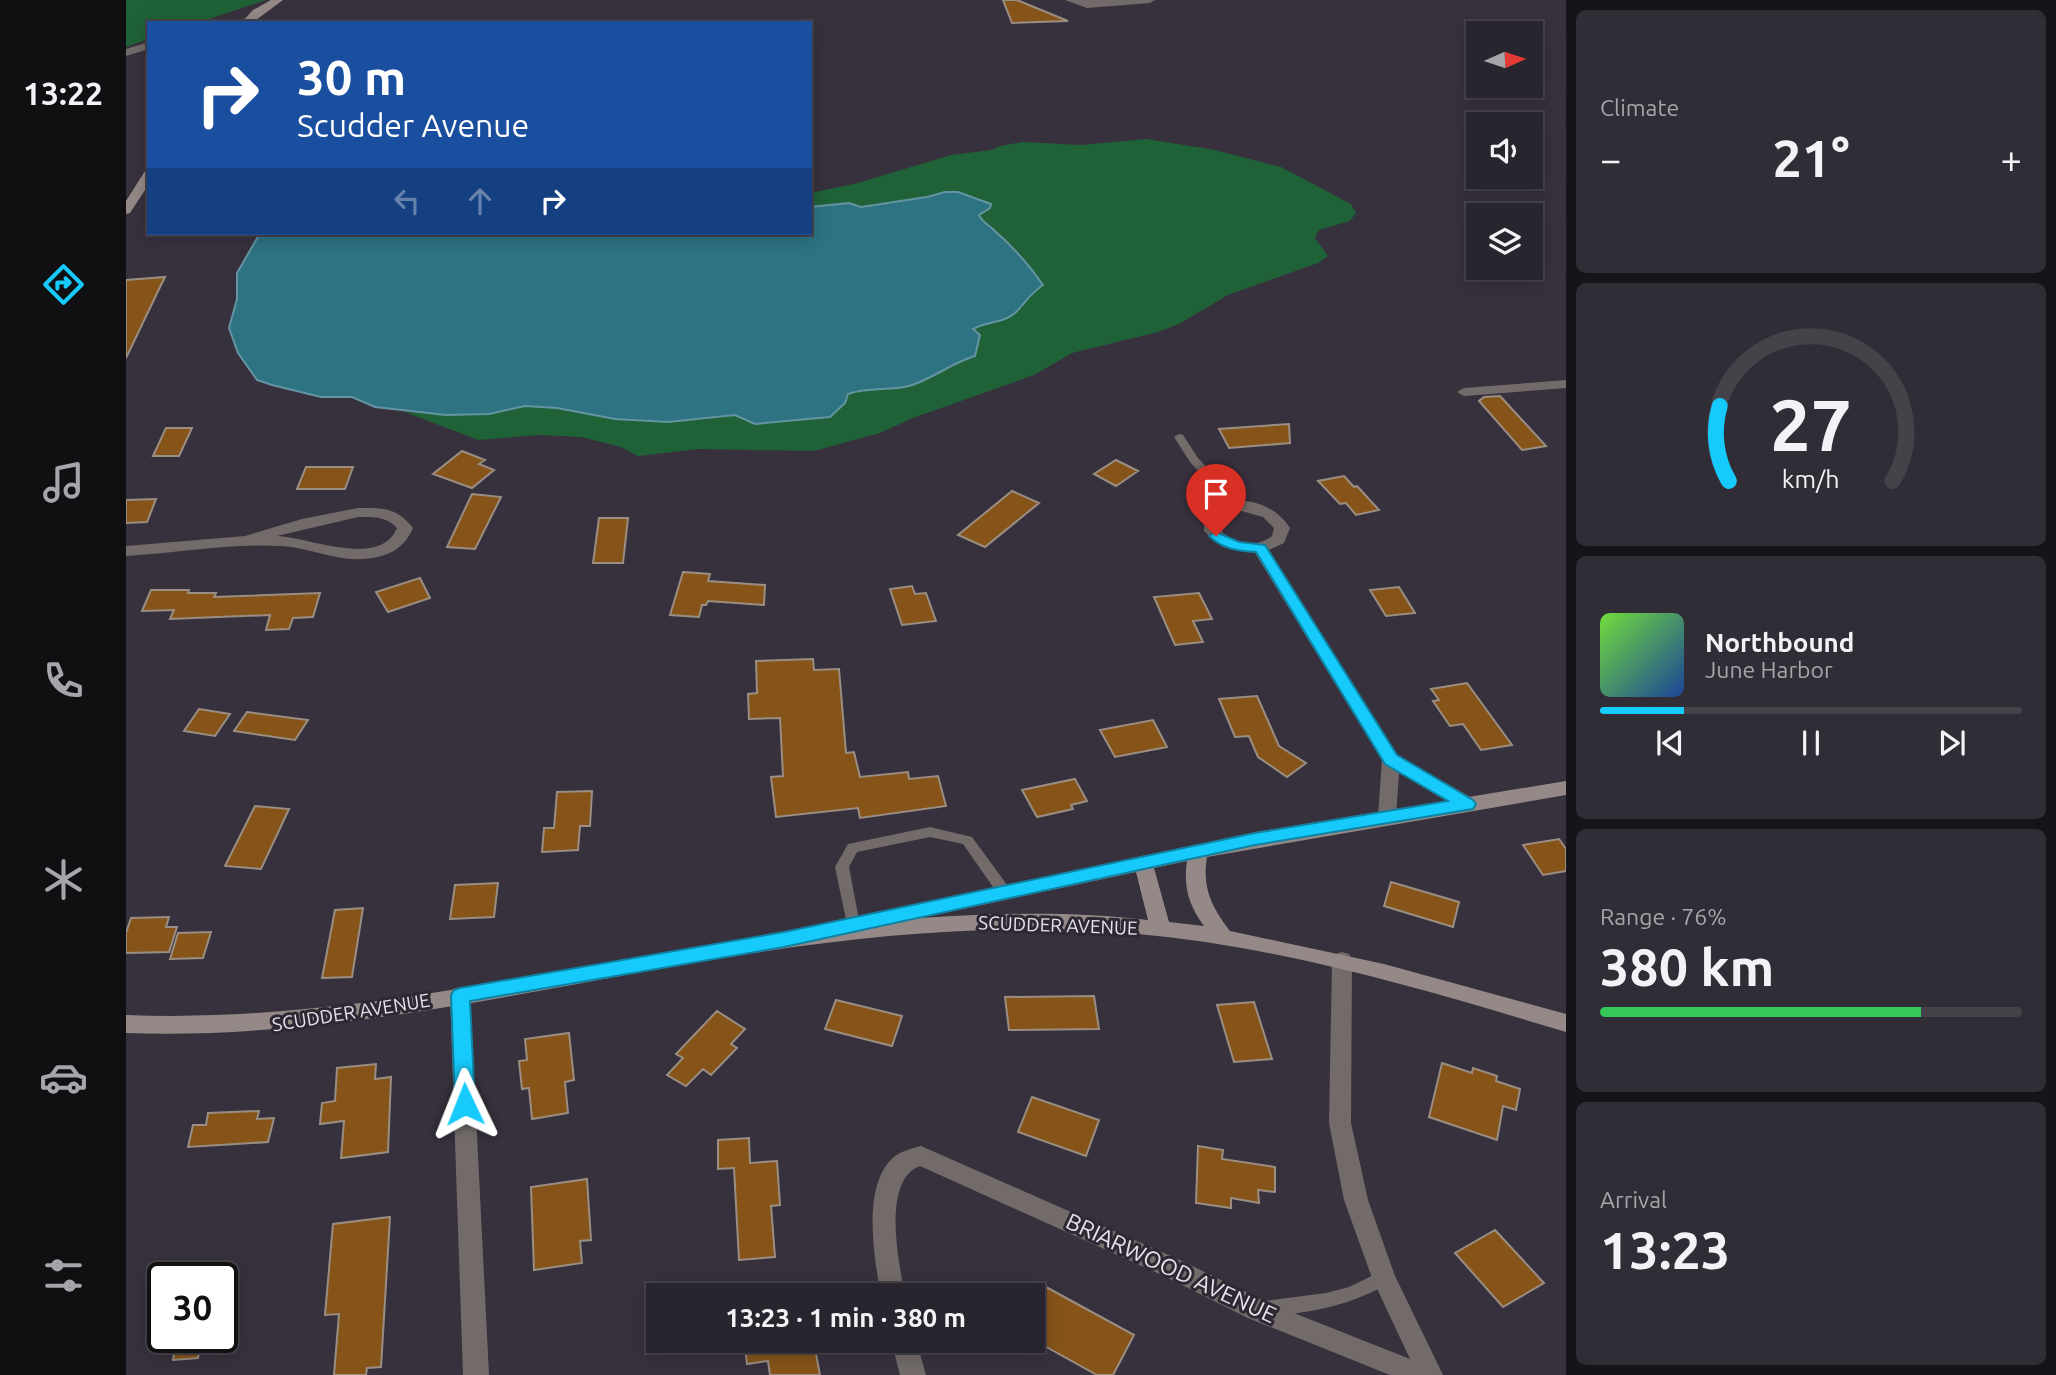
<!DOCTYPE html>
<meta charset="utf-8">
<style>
body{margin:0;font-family:Ubuntu,sans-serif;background:#312d36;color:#f1f3f6;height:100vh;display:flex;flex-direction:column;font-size:26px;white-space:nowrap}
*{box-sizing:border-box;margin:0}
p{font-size:23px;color:#a5a5aa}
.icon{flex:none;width:38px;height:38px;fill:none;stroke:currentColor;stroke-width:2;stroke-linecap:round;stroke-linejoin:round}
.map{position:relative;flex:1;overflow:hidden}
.sheet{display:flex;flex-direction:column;gap:10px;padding:10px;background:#171419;width:490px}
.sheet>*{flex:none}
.guide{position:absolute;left:21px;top:21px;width:665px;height:214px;border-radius:0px;box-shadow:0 4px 18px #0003,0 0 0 2px #45424a;background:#1a4fa0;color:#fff;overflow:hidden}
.needle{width:46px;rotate:87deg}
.fabs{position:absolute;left:1340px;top:21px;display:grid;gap:14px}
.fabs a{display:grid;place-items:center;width:77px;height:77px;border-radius:0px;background:#29252e;box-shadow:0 4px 18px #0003,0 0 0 2px #45424a;font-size:35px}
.speed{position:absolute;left:21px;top:1262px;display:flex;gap:14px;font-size:35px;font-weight:700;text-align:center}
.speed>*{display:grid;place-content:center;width:91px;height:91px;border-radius:50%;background:#29252e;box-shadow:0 4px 18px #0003,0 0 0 2px #45424a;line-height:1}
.speed .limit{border:4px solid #111;border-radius:10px;background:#fff;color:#111}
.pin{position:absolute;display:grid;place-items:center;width:60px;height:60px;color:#fff;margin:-72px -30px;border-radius:50% 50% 50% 0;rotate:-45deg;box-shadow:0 0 7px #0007}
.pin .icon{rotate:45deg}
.me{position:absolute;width:77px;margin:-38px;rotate:358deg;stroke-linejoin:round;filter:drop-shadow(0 0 5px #0008)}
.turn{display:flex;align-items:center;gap:24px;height:147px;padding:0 35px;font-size:32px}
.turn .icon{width:91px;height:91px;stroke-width:2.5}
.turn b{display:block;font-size:49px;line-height:60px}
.lanes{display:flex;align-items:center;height:66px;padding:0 35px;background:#0003;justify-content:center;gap:35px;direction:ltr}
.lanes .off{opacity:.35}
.big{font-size:52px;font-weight:700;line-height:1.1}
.sheet .tile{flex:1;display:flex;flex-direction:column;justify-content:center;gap:10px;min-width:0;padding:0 24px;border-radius:10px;background:#312d36}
.sheet .dial{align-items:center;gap:0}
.dial svg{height:182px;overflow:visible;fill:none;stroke:#45424a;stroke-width:7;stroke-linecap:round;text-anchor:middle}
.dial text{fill:#f1f3f6;stroke:none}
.song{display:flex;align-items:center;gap:21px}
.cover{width:84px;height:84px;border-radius:10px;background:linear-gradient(135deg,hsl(100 70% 55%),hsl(220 70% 35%))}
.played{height:7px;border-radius:4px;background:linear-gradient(90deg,#16cafb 20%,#45424a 20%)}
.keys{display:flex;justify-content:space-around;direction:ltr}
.heat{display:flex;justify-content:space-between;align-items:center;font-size:38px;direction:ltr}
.charge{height:10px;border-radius:5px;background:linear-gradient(90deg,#34c759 76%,#45424a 0)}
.trip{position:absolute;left:520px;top:1283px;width:399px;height:70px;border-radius:0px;background:#29252e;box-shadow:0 4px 18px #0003,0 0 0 2px #45424a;font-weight:700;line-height:70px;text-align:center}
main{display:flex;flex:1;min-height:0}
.menu{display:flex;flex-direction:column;width:126px;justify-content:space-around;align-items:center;background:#100f12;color:#a5a5aa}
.menu .icon{width:49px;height:49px}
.menu .selected{color:#16cafb}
.menu b{font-size:32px;color:#f1f3f6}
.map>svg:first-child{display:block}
</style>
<main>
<nav class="menu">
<b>13:22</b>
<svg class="icon selected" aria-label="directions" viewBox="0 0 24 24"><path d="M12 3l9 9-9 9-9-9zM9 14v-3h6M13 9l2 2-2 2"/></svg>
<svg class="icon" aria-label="music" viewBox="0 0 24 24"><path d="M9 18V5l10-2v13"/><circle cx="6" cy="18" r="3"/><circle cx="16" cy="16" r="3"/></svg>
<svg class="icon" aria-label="phone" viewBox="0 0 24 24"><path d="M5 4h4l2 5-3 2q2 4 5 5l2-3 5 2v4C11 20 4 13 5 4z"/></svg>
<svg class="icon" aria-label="climate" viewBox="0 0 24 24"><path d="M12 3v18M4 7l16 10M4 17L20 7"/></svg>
<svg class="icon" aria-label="car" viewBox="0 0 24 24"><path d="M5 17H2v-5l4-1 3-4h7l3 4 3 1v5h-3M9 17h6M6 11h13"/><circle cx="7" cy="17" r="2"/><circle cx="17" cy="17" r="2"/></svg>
<svg class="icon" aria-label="filters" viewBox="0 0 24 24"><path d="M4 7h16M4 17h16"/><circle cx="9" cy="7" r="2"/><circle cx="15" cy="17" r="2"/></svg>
</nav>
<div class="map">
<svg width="1440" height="1375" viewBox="0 0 1440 1375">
<rect width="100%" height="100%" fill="#37313d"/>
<!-- green -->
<path fill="#1f6237" d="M0,0H140L71,23H23V39L0,47Z
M1020,139L1089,150L1155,167L1225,204L1230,213L1224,221L1193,230L1189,238L1202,256L1192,263L1102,295L1053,324L1032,332L946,353L908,375L787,418L754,433L688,451L573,449L512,456L495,447L455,437L415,435L352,440L279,412L320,415L363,414L398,406L576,417L609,415L629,424L704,417L719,403L722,394C742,387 763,391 783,386C807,379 825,363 849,356L854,335L846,329C856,323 863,325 873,321C896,314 903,293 908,272L853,215L860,212L865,204L832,192H820L801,197L735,207L723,203L684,207V193L732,183L825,155L865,150L874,146L897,142L955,145Z"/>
<!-- water -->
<path fill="#2d7382" stroke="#6494a1" stroke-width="2" d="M819,192H832L865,204L864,208L853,215C857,223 863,225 869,231C886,246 904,266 917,285C901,296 900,303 889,313C876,324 860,321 847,329L854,335L849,356C825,363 807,379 783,386C763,391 742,387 722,394L719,403L704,417L629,424L609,415L542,422L489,419L431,408L399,406L363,414L320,415L249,407L226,397H195L146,385L131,380L112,353L103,328L111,299V273L134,233H684V207L723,203L735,207L801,197Z"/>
<!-- building -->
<path fill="#865419" stroke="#9a8e83" stroke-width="2" d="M877,0H891L942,21L886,23Z
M39,277L35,285L0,358V280Z
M1374,396L1420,446L1396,450L1353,401L1358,397Z
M1163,424L1164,443L1103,448L1093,429Z
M40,428H66L53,456H27Z
M336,451L359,460L353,464L368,470L346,488L307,474Z
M990,460L1012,471L990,486L968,474Z
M180,467H227L219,489H171Z
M1218,476L1228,487L1231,486L1253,510L1230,515L1220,503L1214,504L1192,481Z
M886,491L913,503L859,547L832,535Z
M346,494L375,497L349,549L321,547Z
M30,499L21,522L0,523V500Z
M473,518H502L497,563H467Z
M557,572L584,574L582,581L639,585L638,605L582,601L580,605H576L573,617L544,615Z
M294,578L304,598L262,612L250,592Z
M786,586L789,594L800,593L810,621L776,625L764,589Z
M1273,587L1289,613L1260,616L1244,590Z
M25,590H63L62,593H90L88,597L194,593L187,617L167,618L163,629L140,630L144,615L44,619L48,610L16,611Z
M1073,593L1086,619L1067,621L1077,642L1049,645L1028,597Z
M687,659L688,670L713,669L720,753L728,752L734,777L782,772L783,779L812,776L820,806L734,818L732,808L650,817L645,777L657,776L654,718L623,719L622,694L631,693L630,661Z
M1341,683L1386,745L1355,750L1337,724L1324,726L1307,701L1313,700L1305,689Z
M1131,696L1153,746L1180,763L1161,777L1132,757L1123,736L1109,737L1093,699Z
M73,709L104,714L89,736L58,731Z
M121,712L182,720L169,740L108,731Z
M1027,720L1041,747L989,757L974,730Z
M949,779L961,801L945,805L947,809L911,817L896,790Z
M466,791L464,826H454L452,850L416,852L418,828H428L431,792Z
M129,806L163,809L135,869L99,866Z
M1433,839L1440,849V871L1417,875L1397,845Z
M1265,882L1333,902L1327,927L1258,906Z
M372,883L368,917L324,919L329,885Z
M237,908L226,977L196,978L209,910Z
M43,917L40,927H51L43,952L0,953V933L5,918Z
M85,932L77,958L44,959L52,933Z
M968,996L973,1029L883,1030L879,997Z
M710,1000L776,1016L766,1046L699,1029Z
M1128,1002L1146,1059L1108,1062L1091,1005Z
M591,1011L619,1029L605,1044L611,1048L585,1075L577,1069L560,1086L541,1075L557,1058L550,1054Z
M443,1033L448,1080L439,1082L442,1113L406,1119L403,1088L396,1089L393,1061L401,1060L399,1039Z
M1316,1063L1346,1073L1347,1068L1371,1076L1370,1081L1394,1089L1390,1110L1377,1106L1371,1140L1303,1117Z
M250,1064L249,1079L265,1077L262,1152L215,1158L218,1121L194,1124L196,1103L209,1101L211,1068Z
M906,1097L973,1120L960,1156L892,1132Z
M133,1111L131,1119L148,1118L142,1142L62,1147L67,1125H80L82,1113Z
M623,1138L624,1163L651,1161L654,1205L645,1206L649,1257L613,1260L608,1168L592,1169V1140Z
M1072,1146L1097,1150L1096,1159L1149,1167V1192L1132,1190L1133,1203L1105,1198V1208L1070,1203Z
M461,1179L465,1240L454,1241L456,1263L408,1270L405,1187Z
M264,1217L255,1367L241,1368L240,1375H208L213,1314L199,1315L207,1224Z
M1369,1230L1418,1283L1377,1307L1329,1253Z
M920,1287L1008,1335L987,1375H971L906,1339V1289L916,1294Z
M51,1337H76L72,1358L47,1360Z
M618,1340H695L696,1354H690L694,1375H644L642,1361L621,1364Z"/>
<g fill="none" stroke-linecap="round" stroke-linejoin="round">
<!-- service -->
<path fill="#726b69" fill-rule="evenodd" d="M1053,434L1057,435L1072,458L1114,504L1115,506L1114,508H1106L1064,462L1048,437Z
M804,827L846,837L884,889L886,893L884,897L879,898L874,897L837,844L804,837L731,852L723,867L734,925L732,929L727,930L722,929L709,867L722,844Z
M1258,1270L1264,1273L1266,1278L1264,1283C1220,1307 1187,1312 1138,1317L1132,1315L1129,1309L1132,1303L1138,1301L1200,1293L1223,1287Z"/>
<!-- minor -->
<path fill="#726b69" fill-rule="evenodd" d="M939,0H1029L1024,3L961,8Z
M121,18L125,19V23H90Z
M23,42V49L0,56V49Z
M1440,380V388L1338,396L1331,392L1338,388Z
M1112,500C1135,502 1151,509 1164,528L1158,543L1143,550L1271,755L1348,799L1350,804L1348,809H1334L1273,773L1270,816L1268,821H1254L1252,816L1256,760L1129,553L1097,547L1078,531L1079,514L1097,503ZM1112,510L1137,517L1148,528L1146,536C1131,548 1112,544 1097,533L1093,518Z
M232,508C256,508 271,507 287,528C279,547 265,555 246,558C216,564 186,548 156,546C104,543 52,553 0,556V546L119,536L176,519ZM232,517C247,517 260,516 271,528C254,569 183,537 151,536Z
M1216,952L1223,954L1226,960L1225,1123L1242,1200L1269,1276L1317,1375H1264L1122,1318L1038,1276L794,1166C755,1180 773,1264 779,1295H755C748,1258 735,1183 769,1156C776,1151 787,1148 795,1146L1054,1260L1140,1302L1284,1359L1246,1278L1218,1200L1203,1123L1206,960L1209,954Z
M334,987L341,989L344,995L363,1375H337L324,995L327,989Z
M765,1340H790L800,1375H774Z"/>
<!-- secondary -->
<path fill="#948986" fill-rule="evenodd" d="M145,0H157L126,23H115L127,10Z
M19,171H23V184L4,213L0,214V201Z
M1440,781V795L1081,857C1076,887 1085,907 1104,931L1258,964L1440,1014V1032C1300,990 1158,947 1012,934C929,926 845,929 763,936C507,959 258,1042 0,1033V1015C247,1025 492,950 737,923L739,916L746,913L1130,832ZM1061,861C1057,886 1063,906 1078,926L1043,922L1028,868ZM1010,872L1022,920C947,911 870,913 794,918Z"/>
</g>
<!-- route -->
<path fill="#16cafb" stroke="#0e83a3" stroke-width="2" d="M1090,532L1113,542L1139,545L1271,755L1347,800L1350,804L1347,809L1129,845L658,947L344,1001L349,1104L346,1110L339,1112L332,1110L329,1104L325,995L328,990L334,988L658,932L1129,833L1322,801L1259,764L1130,552C1112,551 1096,549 1083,536Z"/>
<g text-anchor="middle" stroke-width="6" stroke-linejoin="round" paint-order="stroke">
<!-- street labels -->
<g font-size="19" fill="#e4e1e8" stroke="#2d2833">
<text transform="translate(932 925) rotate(2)" y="7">SCUDDER AVENUE</text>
<text transform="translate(225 1012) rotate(-9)" y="7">SCUDDER AVENUE</text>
</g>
<!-- near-street labels -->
<g font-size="23" fill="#e4e1e8" stroke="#2d2833">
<text transform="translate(1045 1268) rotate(25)" y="8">BRIARWOOD AVENUE</text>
</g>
</g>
</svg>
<div class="fabs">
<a><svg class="needle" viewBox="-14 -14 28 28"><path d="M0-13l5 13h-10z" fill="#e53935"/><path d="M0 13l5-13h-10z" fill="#a5a5aa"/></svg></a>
<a><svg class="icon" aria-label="sound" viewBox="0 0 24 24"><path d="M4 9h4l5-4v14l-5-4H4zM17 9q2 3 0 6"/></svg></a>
<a><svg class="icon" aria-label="layers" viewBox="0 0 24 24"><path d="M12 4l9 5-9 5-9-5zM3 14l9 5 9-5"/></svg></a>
</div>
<div class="speed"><div class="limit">30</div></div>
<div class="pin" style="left:1090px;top:536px;background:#d93025"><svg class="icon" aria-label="arrive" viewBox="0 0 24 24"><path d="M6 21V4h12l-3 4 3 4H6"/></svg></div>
<svg class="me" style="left:339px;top:1104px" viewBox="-20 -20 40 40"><path d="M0-17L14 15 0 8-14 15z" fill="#16cafb" stroke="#fff" stroke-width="4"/></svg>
<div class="trip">13:23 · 1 min · 380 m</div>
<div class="guide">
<div class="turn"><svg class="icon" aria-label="right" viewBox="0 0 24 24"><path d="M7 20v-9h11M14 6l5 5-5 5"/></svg><div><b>30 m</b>Scudder Avenue</div></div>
<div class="lanes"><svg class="icon off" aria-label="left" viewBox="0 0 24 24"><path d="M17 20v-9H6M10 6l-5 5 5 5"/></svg><svg class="icon off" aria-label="ahead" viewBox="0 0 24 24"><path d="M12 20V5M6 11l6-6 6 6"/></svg><svg class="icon" aria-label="right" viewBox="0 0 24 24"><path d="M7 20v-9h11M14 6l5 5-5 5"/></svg></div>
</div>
</div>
<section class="sheet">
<div class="tile"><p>Climate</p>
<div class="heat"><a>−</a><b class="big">21°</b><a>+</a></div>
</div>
<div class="tile dial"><svg viewBox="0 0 100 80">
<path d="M14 69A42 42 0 1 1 86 69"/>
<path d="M14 69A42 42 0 0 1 10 36" stroke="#16cafb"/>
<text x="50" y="56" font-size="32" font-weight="700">27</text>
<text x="50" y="72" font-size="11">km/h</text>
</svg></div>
<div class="tile">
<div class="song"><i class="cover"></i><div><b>Northbound</b><p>June Harbor</p></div></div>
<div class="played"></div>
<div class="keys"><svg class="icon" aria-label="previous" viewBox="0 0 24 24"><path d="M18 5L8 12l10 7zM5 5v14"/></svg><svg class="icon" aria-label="pause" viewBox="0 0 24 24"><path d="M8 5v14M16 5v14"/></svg><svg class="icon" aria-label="next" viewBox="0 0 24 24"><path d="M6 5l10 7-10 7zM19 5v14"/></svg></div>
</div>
<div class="tile"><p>Range · 76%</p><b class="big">380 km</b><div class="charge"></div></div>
<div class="tile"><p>Arrival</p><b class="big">13:23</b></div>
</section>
</main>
